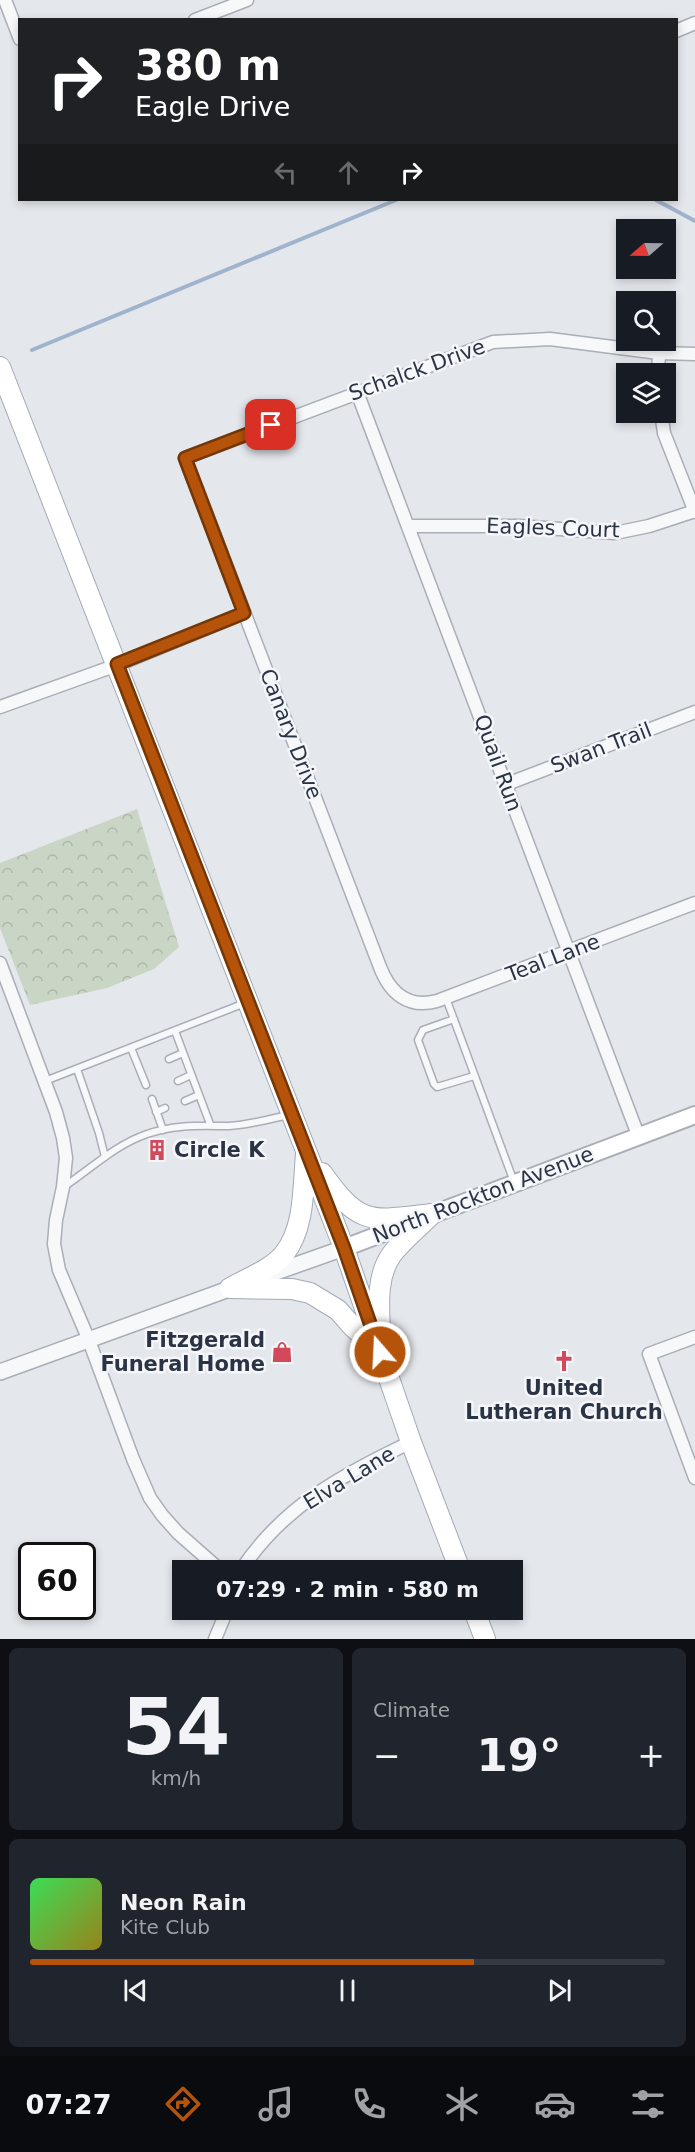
<!DOCTYPE html>
<meta charset="utf-8">
<style>
body{margin:0;font-family:"DejaVu Sans",sans-serif;background:#20242c;color:#f1f3f6;height:100vh;display:flex;flex-direction:column;font-size:22px;white-space:nowrap}
*{box-sizing:border-box;margin:0}
p{font-size:20px;color:#9ea1a6}
.icon{flex:none;width:33px;height:33px;fill:none;stroke:currentColor;stroke-width:2;stroke-linecap:round;stroke-linejoin:round}
.map{position:relative;height:1639px;overflow:hidden}
.details{display:flex;flex-direction:column;gap:9px;padding:9px;background:#0d0f14;flex:1}
.details>*{flex:none}
.hud{position:absolute;left:18px;top:18px;width:660px;height:183px;border-radius:0px;box-shadow:0 3px 9px #0003;background:#202124;color:#fff;overflow:hidden}
.needle{width:39px;rotate:250deg}
.tools{position:absolute;left:616px;top:219px;display:grid;gap:12px}
.tools a{display:grid;place-items:center;width:60px;height:60px;border-radius:0px;background:#171b24;box-shadow:0 3px 9px #0003;font-size:30px}
.speed{position:absolute;left:18px;top:1542px;display:flex;gap:12px;font-size:30px;font-weight:700;text-align:center}
.speed>*{display:grid;place-content:center;width:78px;height:78px;border-radius:50%;background:#171b24;box-shadow:0 3px 9px #0003;line-height:1}
.speed .limit{border:3px solid #111;border-radius:9px;background:#fff;color:#111}
.pin{position:absolute;display:grid;place-items:center;width:51px;height:51px;color:#fff;margin:-26px;border-radius:12px;box-shadow:0 3px 9px #0006}
.me{position:absolute;width:66px;margin:-33px;rotate:341deg;stroke-linejoin:round;filter:drop-shadow(0 0 4px #0008)}
.turn{display:flex;align-items:center;gap:21px;height:126px;padding:0 18px;font-size:27px}
.turn .icon{width:78px;height:78px;stroke-width:2.5}
.turn b{display:block;font-size:42px;line-height:51px}
.lanes{display:flex;align-items:center;height:57px;padding:0 18px;background:#0003;justify-content:center;gap:30px;direction:ltr}
.lanes .off{opacity:.35}
.big{font-size:45px;font-weight:700;line-height:1.1}
.details .card{flex:1;display:flex;flex-direction:column;justify-content:center;gap:9px;min-width:0;padding:0 21px;border-radius:9px;background:#20242c}
.details .dial{align-items:center;gap:0}
.dial b{font-size:78px;line-height:1}
.song{display:flex;align-items:center;gap:18px}
.cover{width:72px;height:72px;border-radius:9px;background:linear-gradient(135deg,hsl(130 70% 55%),hsl(50 70% 35%))}
.played{height:6px;border-radius:3px;background:linear-gradient(90deg,#b45309 70%,#363941 70%)}
.keys{display:flex;justify-content:space-around;direction:ltr}
.heat{display:flex;justify-content:space-between;align-items:center;font-size:33px;direction:ltr}
.details .tiles{flex:1;display:grid;gap:9px;grid-template-columns:1fr 1fr}
.card:last-child{grid-column:span 2}
.trip{position:absolute;left:172px;top:1560px;width:351px;height:60px;border-radius:0px;background:#171b24;box-shadow:0 3px 9px #0003;font-weight:700;line-height:60px;text-align:center}
.tabs{display:flex;height:96px;justify-content:space-around;align-items:center;background:#090b0e;color:#9ea1a6}
.tabs .icon{width:42px;height:42px}
.tabs .active{color:#b45309}
.tabs b{font-size:27px;color:#f1f3f6}
.map>svg:first-child{display:block}
</style>
<div class="map">
<svg width="695" height="1639" viewBox="0 0 695 1639">
<defs>
<pattern id="forest-crowns" width="20" height="18" patternUnits="userSpaceOnUse" patternTransform="scale(1.5)"><rect width="20" height="18" fill="#c9d6c5"/><path d="M2 6a3 3 0 1 1 6 0M12 15a3 3 0 1 1 6 0" fill="none" stroke="#adb8ab"/></pattern>
</defs>
<rect width="100%" height="100%" fill="#e4e7ec"/>
<!-- forest -->
<path fill="url(#forest-crowns)" d="M137,809L179,947L154,969L107,988L30,1005L0,928V863Z"/>
<g fill="none" stroke-linecap="round" stroke-linejoin="round">
<!-- stream -->
<path stroke="#9fb4cc" stroke-width="4" d="M656,200L695,221
M32,350L396,200"/>
<defs>
<path id="service" d="M446,998L514,1182
M454,1019L423,1030L418,1040L434,1084L437,1087L474,1076
M175,1031L210,1124
M131,1048L146,1085
M169,1059L183,1053
M77,1069L99,1133L105,1157
M45,1081L245,1003
M178,1081L191,1075
M152,1099L163,1130
M185,1101L199,1095
M156,1112L165,1108
M65,1186C92,1168 115,1145 147,1134C176,1124 199,1126 229,1126C249,1125 269,1119 289,1115"/>
<path id="minor" d="M5,0L20,39
M195,20L247,0
M676,31L695,23
M695,354L659,353L550,339L493,342L185,458L380,967C390,993 408,1009 437,1001L695,903
M658,374L659,353
M357,392L638,1135
M661,412L664,433L695,512
M409,526H518L615,533L649,526L695,511
M0,707L117,665L244,613
M507,784L695,712
M0,963L56,1112L63,1138L66,1158L63,1187L56,1220L54,1244L59,1270L88,1338L133,1459L150,1498L162,1515L178,1533L220,1570
M695,1337L649,1354L695,1478
M241,1570C284,1505 343,1475 411,1442
M215,1639L227,1610"/>
<path id="tertiary" d="M262,1277L344,1248
M0,1372L240,1285"/>
<path id="secondary" d="M344,1248L695,1115"/>
<path id="primary" d="M0,367L344,1248L411,1442L460,1570
M322,1173C360,1227 371,1221 432,1214
M232,1287C248,1278 272,1269 284,1254C305,1228 303,1187 306,1154
M230,1288L292,1289L310,1293L338,1310L352,1326L378,1350
M380,1331C379,1306 376,1276 392,1254C403,1240 419,1227 432,1214
M474,1610L485,1639"/>
</defs>
<!-- service casing -->
<use href="#service" stroke="#a9aeb7" stroke-width="9"/>
<!-- minor casing -->
<use href="#minor" stroke="#a9aeb7" stroke-width="15"/>
<!-- tertiary casing -->
<use href="#tertiary" stroke="#a9aeb7" stroke-width="18"/>
<!-- secondary casing -->
<use href="#secondary" stroke="#a9aeb7" stroke-width="20"/>
<!-- primary casing -->
<use href="#primary" stroke="#a3abb8" stroke-width="22"/>
<!-- service -->
<use href="#service" stroke="#f7f8fa" stroke-width="6"/>
<!-- minor -->
<use href="#minor" stroke="#f7f8fa" stroke-width="12"/>
<!-- tertiary -->
<use href="#tertiary" stroke="#f7f8fa" stroke-width="15"/>
<!-- secondary -->
<use href="#secondary" stroke="#fff" stroke-width="16"/>
<!-- primary -->
<use href="#primary" stroke="#fff" stroke-width="20"/>
</g>
<g fill="none" stroke-linecap="round" stroke-linejoin="round">
<defs>
<path id="route" d="M271,425L185,458L244,613L117,664L344,1248L380,1352"/>
</defs>
<!-- route casing -->
<use href="#route" stroke="#753606" stroke-width="15"/>
<!-- route -->
<use href="#route" stroke="#b45309" stroke-width="10"/>
</g>
<!-- icons -->
<defs>
<symbol id="building-bare" viewBox="-9 -9 18 18"><path d="M-4-6H4V6H1V3H-1V6H-4ZM-2.5-4.3h1.7v1.8h-1.7ZM.8-4.3h1.7v1.8H.8ZM-2.5-1h1.7V.8h-1.7ZM.8-1h1.7V.8H.8Z" fill="#d1495b" stroke="#f4f6f9" stroke-width="2.5" paint-order="stroke"/></symbol>
<symbol id="shop-bare" viewBox="-9 -9 18 18"><path d="M-5-2.5h2.3a2.7 3.5 0 0 1 5.4 0H5L5.5 6h-11ZM-1.5-2.5h3a1.5 2.3 0 0 0-3 0Z" fill="#d1495b" stroke="#f4f6f9" stroke-width="2.5" paint-order="stroke"/></symbol>
<symbol id="church-bare" viewBox="-9 -9 18 18"><path d="M-1.2-6h2.4v3.5h3.3v2.4h-3.3V6h-2.4V-.1h-3.3v-2.4h3.3Z" fill="#d1495b" stroke="#f4f6f9" stroke-width="2.5" paint-order="stroke"/></symbol>
</defs>
<g fill-rule="evenodd">
<use href="#building-bare" x="142" y="1135" width="30" height="30"/>
<use href="#shop-bare" x="267" y="1337" width="30" height="30"/>
<use href="#church-bare" x="549" y="1346" width="30" height="30"/>
</g>
<g text-anchor="middle" stroke-width="5" stroke-linejoin="round" paint-order="stroke">
<!-- street labels -->
<g font-size="21" fill="#2b3445" stroke="#f4f6f9">
<text transform="translate(417 370) rotate(-20)" y="7">Schalck Drive</text>
<text transform="translate(553 528) rotate(2)" y="7">Eagles Court</text>
<text transform="translate(291 734) rotate(69)" y="7">Canary Drive</text>
<text transform="translate(601 748) rotate(-21)" y="7">Swan Trail</text>
<text transform="translate(498 763) rotate(70)" y="7">Quail Run</text>
<text transform="translate(553 958) rotate(-21)" y="7">Teal Lane</text>
<text transform="translate(483 1195) rotate(-21)" y="7">North Rockton Avenue</text>
<text transform="translate(349 1478) rotate(-31)" y="7">Elva Lane</text>
</g>
<!-- poi labels -->
<g font-size="21" font-weight="bold" fill="#2b3445" stroke="#f4f6f9" text-anchor="start">
<text x="174" y="1157">Circle K</text>
<text x="265" y="1347" text-anchor="end">Fitzgerald<tspan x="265" dy="24">Funeral Home</tspan></text>
<text x="564" y="1395" text-anchor="middle">United<tspan x="564" dy="24">Lutheran Church</tspan></text>
</g>
</g>
</svg>
<div class="tools">
<a><svg class="needle" viewBox="-14 -14 28 28"><path d="M0-13l5 13h-10z" fill="#e53935"/><path d="M0 13l5-13h-10z" fill="#9ea1a6"/></svg></a>
<a><svg class="icon" aria-label="search" viewBox="0 0 24 24"><circle cx="10" cy="10" r="6"/><path d="M15 15l6 6"/></svg></a>
<a><svg class="icon" aria-label="layers" viewBox="0 0 24 24"><path d="M12 4l9 5-9 5-9-5zM3 14l9 5 9-5"/></svg></a>
</div>
<div class="speed"><div class="limit">60</div></div>
<div class="pin" style="left:271px;top:425px;background:#d93025"><svg class="icon" aria-label="arrive" viewBox="0 0 24 24"><path d="M6 21V4h12l-3 4 3 4H6"/></svg></div>
<svg class="me" style="left:380px;top:1352px" viewBox="-20 -20 40 40"><circle r="17" fill="#b45309" stroke="#fff" stroke-width="3"/><path d="M0-11L8 9 0 5-8 9z" fill="#fff"/></svg>
<div class="trip">07:29 · 2 min · 580 m</div>
<div class="hud">
<div class="turn"><svg class="icon" aria-label="right" viewBox="0 0 24 24"><path d="M7 20v-9h11M14 6l5 5-5 5"/></svg><div><b>380 m</b>Eagle Drive</div></div>
<div class="lanes"><svg class="icon off" aria-label="left" viewBox="0 0 24 24"><path d="M17 20v-9H6M10 6l-5 5 5 5"/></svg><svg class="icon off" aria-label="ahead" viewBox="0 0 24 24"><path d="M12 20V5M6 11l6-6 6 6"/></svg><svg class="icon" aria-label="right" viewBox="0 0 24 24"><path d="M7 20v-9h11M14 6l5 5-5 5"/></svg></div>
</div>
</div>
<section class="details">
<div class="tiles">
<div class="card dial"><b>54</b><p>km/h</p></div>
<div class="card"><p>Climate</p>
<div class="heat"><a>−</a><b class="big">19°</b><a>+</a></div>
</div>
<div class="card">
<div class="song"><i class="cover"></i><div><b>Neon Rain</b><p>Kite Club</p></div></div>
<div class="played"></div>
<div class="keys"><svg class="icon" aria-label="previous" viewBox="0 0 24 24"><path d="M18 5L8 12l10 7zM5 5v14"/></svg><svg class="icon" aria-label="pause" viewBox="0 0 24 24"><path d="M8 5v14M16 5v14"/></svg><svg class="icon" aria-label="next" viewBox="0 0 24 24"><path d="M6 5l10 7-10 7zM19 5v14"/></svg></div>
</div>
</div>
</section>
<nav class="tabs">
<b>07:27</b>
<svg class="icon active" aria-label="directions" viewBox="0 0 24 24"><path d="M12 3l9 9-9 9-9-9zM9 14v-3h6M13 9l2 2-2 2"/></svg>
<svg class="icon" aria-label="music" viewBox="0 0 24 24"><path d="M9 18V5l10-2v13"/><circle cx="6" cy="18" r="3"/><circle cx="16" cy="16" r="3"/></svg>
<svg class="icon" aria-label="phone" viewBox="0 0 24 24"><path d="M5 4h4l2 5-3 2q2 4 5 5l2-3 5 2v4C11 20 4 13 5 4z"/></svg>
<svg class="icon" aria-label="climate" viewBox="0 0 24 24"><path d="M12 3v18M4 7l16 10M4 17L20 7"/></svg>
<svg class="icon" aria-label="car" viewBox="0 0 24 24"><path d="M5 17H2v-5l4-1 3-4h7l3 4 3 1v5h-3M9 17h6M6 11h13"/><circle cx="7" cy="17" r="2"/><circle cx="17" cy="17" r="2"/></svg>
<svg class="icon" aria-label="filters" viewBox="0 0 24 24"><path d="M4 7h16M4 17h16"/><circle cx="9" cy="7" r="2"/><circle cx="15" cy="17" r="2"/></svg>
</nav>
